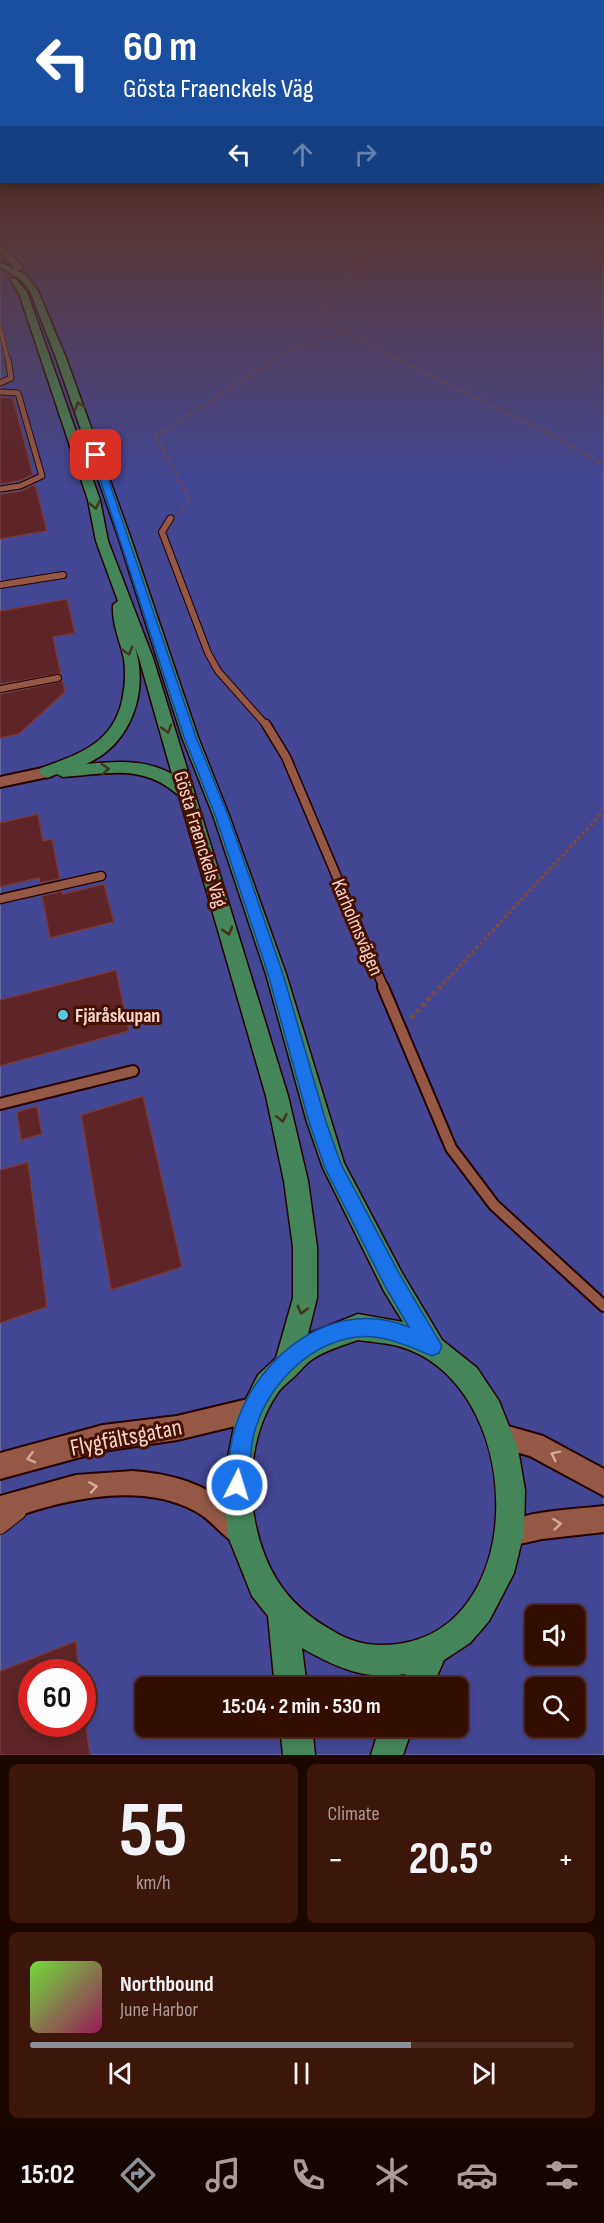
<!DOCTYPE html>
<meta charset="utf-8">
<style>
body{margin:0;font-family:"Sofia Sans Condensed",sans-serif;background:#3c160b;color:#f1f3f6;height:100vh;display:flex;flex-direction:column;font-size:22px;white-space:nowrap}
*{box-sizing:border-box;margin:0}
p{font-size:20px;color:#a99c99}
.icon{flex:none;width:33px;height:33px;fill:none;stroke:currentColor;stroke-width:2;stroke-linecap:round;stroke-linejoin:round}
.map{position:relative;height:1755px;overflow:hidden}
.panel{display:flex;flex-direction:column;gap:9px;padding:9px;background:#1d0701;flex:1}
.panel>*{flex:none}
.guide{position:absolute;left:0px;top:0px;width:604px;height:183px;box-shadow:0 3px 9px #0003,0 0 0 2px #4e2d23;background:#1a4fa0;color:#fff;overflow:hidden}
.tools{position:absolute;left:525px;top:1605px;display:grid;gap:12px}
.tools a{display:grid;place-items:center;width:60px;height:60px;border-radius:9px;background:#340d01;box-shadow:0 3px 9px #0003,0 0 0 2px #4e2d23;font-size:30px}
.speed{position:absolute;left:18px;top:1659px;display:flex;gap:12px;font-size:30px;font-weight:700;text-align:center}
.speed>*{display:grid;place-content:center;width:78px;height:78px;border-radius:50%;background:#340d01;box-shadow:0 3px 9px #0003,0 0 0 2px #4e2d23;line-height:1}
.speed .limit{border:9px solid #d22;background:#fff;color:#111}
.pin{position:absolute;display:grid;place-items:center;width:51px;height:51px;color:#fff;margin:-26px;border-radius:12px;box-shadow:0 3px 9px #0006}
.me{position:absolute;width:66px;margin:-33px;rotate:5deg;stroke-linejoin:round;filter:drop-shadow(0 0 4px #0008)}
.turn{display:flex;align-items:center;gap:21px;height:126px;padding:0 24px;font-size:27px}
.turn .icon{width:78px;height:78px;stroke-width:2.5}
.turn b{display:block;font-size:42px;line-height:51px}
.lanes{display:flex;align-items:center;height:57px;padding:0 24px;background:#0003;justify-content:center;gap:30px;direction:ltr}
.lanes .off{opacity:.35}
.big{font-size:45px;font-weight:700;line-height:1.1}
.panel .card{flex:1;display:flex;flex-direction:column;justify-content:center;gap:9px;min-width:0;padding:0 21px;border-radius:9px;background:#3c160b}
.panel .dial{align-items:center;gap:0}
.dial b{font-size:78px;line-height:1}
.song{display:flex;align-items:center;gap:18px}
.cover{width:72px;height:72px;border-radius:9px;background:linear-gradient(135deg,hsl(100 70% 55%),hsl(330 70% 35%))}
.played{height:6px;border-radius:3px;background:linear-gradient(90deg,#8c9099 70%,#4e2d23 70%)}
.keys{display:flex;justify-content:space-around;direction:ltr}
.heat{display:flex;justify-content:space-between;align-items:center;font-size:33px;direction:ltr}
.panel .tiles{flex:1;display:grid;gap:9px;grid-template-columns:1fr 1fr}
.card:last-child{grid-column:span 2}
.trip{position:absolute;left:135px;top:1677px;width:333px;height:60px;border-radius:9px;background:#340d01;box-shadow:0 3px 9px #0003,0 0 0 2px #4e2d23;font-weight:700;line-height:60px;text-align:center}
.tab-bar{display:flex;height:96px;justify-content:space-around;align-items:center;background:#150500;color:#a99c99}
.tab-bar .icon{width:42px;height:42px}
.tab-bar .current{color:#8c9099}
.tab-bar b{font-size:27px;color:#f1f3f6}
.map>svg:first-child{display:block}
</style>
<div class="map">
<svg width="604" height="1755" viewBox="0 0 604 1755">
<rect width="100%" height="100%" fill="#461101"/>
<!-- water -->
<path fill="#434693" stroke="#7971a4" stroke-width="1.5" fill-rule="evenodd" d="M0,235H604V1755H0ZM536,1616H574V1654H536ZM32,1672H82V1724H32ZM146,1688H458V1726H146ZM536,1688H574V1726H536Z"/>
<!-- building -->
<path fill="#5e2428" stroke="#763a3d" stroke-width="1.5" d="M0,397L13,398L33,475L19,481L0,484Z
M35,484L47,531L0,539V494L21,491Z
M67,599L75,633L53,637L61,674L0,684V611Z
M63,681L65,692L19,734L0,738V694Z
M38,814L43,841L52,839L60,879L40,883L39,878L0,887V823Z
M104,884L114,922L50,938L42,896L63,891V894Z
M116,970L129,1031L0,1066V1000Z
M143,1096L182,1267L111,1290L81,1115Z
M37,1106L42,1134L21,1140L17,1112Z
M28,1162L47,1307L0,1323V1170Z
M76,1641L79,1672H32V1724H86L90,1755H0V1671Z"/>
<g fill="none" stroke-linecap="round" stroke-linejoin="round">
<defs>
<path id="lane-far5" d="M0,327L8,361"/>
<path id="lane-far4" d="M0,383L11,378L8,359
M0,392L18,393L42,476L20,486L0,489
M169,521L171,518"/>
<path id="lane-far3" d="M170,519L162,532L208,653L218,671L267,726
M0,585L63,575
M0,689L58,678"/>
<path id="lane-far2" d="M266,724L286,757L384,988
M0,899L101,876"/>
<path id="lane-far1" d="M383,987L451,1148L494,1205L604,1306
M0,1104L133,1071"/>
<path id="lane" d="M0,1527L19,1512"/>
<path id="street" d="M47,767L52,768L54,772L52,776L0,787V777Z
M252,1398L261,1401L264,1410L261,1419L252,1422L177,1440L103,1451L0,1479V1453L103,1425L177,1416Z
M501,1424L543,1436L604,1469V1496L530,1456L492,1445L489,1436L492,1427Z
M133,1471C172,1474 205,1483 235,1510C243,1518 251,1523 255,1534L251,1543L242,1547C223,1539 213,1520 195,1511C137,1480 58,1501 0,1522V1496L76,1475Z
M604,1506V1532L542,1539L510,1546L501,1542L497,1533L501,1524C533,1510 570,1510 604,1506Z"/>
<path id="primary" d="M0,245L22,266V270H16L0,252Z
M0,262L26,275L38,291L66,358L131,539L198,737L229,815L286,974L344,1163L402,1273L442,1340L477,1368L499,1401L518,1449L525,1490L524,1532L514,1573L489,1621L470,1643L444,1660L432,1688H399L405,1674C366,1681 335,1667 302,1648L307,1688H275L268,1616L252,1596L228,1536L223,1483L235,1421L258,1375L276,1358L293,1298V1247L284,1181L266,1096L179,796C143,763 108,774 63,777L57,774L47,778L39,772L41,768C79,754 112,744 122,701C125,687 126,673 124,659C120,640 112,625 113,605L118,601L96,541L88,500L19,293L10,279H16L27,292L100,500L108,541L153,658L288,1096L308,1181L317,1247V1298L308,1334L358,1314L403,1322L384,1291L323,1168L307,1122L266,974L213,815L182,737L119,539L56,358L30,291L20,279L0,267ZM135,647L139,658L172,774C145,759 116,761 86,764C131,745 149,692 135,647ZM358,1340C371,1342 386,1343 398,1346C525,1381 533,1626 398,1644C374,1647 354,1644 333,1631C301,1613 279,1591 265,1556C245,1506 246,1440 277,1394C281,1387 290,1381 296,1375C302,1369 308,1361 316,1357C329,1349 344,1345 358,1340Z
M280,1726H312L315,1755H283Z
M380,1726H413L403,1755H371Z"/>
</defs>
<!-- lane-far5 casing -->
<use href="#lane-far5" stroke="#250100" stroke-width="5"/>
<!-- lane-far4 casing -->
<use href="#lane-far4" stroke="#250100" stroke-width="7"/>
<!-- lane-far3 casing -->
<use href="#lane-far3" stroke="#250100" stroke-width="8"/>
<!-- lane-far2 casing -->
<use href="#lane-far2" stroke="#250100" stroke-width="11"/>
<!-- lane-far1 casing -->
<use href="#lane-far1" stroke="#250100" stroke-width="14"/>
<!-- lane casing -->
<use href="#lane" stroke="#250100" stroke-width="16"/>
<!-- street casing -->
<use href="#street" stroke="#250100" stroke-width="4"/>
<!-- primary casing -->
<use href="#primary" stroke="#250100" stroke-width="3"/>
<!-- path-far3 -->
<path stroke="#7c4c3e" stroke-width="1.5" stroke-dasharray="1.5 1.5" stroke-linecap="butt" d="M272,361L292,348L342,333
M401,361L318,317L332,297L328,295L334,286L350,277L361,260L382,250L440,235"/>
<!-- path-far2 -->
<path stroke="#7c4c3e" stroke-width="2" stroke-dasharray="1.5 1.5" stroke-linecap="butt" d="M398,359L556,437L604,465
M179,513L190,501L155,434L165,431L275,359"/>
<!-- path-far1 -->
<path stroke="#7c4c3e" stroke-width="4" stroke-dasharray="3 3" stroke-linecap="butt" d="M439,988L604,811"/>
<!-- path -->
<path stroke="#7c4c3e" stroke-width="4.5" stroke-dasharray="4 4" stroke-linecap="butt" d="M411,1018L440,987"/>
<!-- lane-far5 -->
<use href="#lane-far5" stroke="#945845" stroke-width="4"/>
<!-- lane-far4 -->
<use href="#lane-far4" stroke="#945845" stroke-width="5"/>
<!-- lane-far3 -->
<use href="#lane-far3" stroke="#945845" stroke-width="6"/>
<!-- lane-far2 -->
<use href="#lane-far2" stroke="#945845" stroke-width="8"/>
<!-- lane-far1 -->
<use href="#lane-far1" stroke="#945845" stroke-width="10"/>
<!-- lane -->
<use href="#lane" stroke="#945845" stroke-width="14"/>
<!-- street -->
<use href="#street" fill="#945845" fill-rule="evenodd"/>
<!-- primary -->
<use href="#primary" fill="#448559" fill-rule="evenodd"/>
</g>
<!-- one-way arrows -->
<defs><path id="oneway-chevron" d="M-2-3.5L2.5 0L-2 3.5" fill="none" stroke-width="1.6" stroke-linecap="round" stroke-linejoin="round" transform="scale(1.5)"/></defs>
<g stroke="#45341b">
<use href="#oneway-chevron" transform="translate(79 406) rotate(-109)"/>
<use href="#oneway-chevron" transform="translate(95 505) rotate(77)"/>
<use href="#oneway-chevron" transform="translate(128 651) rotate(74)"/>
<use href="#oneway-chevron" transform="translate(167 729) rotate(74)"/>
<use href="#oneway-chevron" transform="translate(105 769) rotate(-4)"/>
<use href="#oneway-chevron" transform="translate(228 931) rotate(73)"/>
<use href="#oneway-chevron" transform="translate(282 1118) rotate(78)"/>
<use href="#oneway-chevron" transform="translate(302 1310) rotate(105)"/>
</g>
<g stroke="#d5a99b">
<use href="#oneway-chevron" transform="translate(555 1455) rotate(-154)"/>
<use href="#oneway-chevron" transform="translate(31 1458) rotate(165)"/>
<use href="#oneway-chevron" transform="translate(93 1487) rotate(-9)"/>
<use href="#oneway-chevron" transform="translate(557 1524) rotate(-6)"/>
</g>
<!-- sky -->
<linearGradient id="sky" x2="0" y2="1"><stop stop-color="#260901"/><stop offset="0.49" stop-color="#573838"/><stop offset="1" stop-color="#573838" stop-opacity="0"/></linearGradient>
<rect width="604" height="481" fill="url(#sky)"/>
<!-- route -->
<path fill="#1a73e8" stroke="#114b97" stroke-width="1.5" d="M96,453L100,455L196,737L228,815L283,974L326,1122L341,1164L400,1275L442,1346L439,1353L432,1356C408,1346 383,1334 356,1337C306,1344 264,1389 253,1438C249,1456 252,1475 245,1492L237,1495L229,1492C224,1480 229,1465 230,1452C240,1370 325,1292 409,1327L386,1288L325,1168L309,1122L268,974L215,815L184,737L92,455Z"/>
<!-- markers -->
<circle fill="#5ac8e5" stroke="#461101" stroke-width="2" cx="63" cy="1015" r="6"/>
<g text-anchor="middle" stroke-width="6" stroke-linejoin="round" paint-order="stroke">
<!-- street labels -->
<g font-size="20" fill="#f8d5ca" stroke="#461101">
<text transform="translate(201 839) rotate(73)" y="7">Gösta Fraenckels Väg</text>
<text transform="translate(358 927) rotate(67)" y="7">Karholmsvägen</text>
</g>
<!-- poi labels -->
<g font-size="20" font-weight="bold" fill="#f8d5ca" stroke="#461101" text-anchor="start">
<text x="75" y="1022">Fjäråskupan</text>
</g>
<!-- near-street labels -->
<g font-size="24" fill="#f8d5ca" stroke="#461101">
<text transform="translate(126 1437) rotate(-11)" y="8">Flygfältsgatan</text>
</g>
</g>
</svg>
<div class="tools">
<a><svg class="icon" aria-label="sound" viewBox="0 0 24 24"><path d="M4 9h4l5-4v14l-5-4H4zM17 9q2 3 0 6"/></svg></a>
<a><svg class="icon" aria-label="search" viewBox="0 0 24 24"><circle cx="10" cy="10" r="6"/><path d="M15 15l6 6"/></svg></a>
</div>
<div class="speed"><div class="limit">60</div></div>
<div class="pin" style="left:96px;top:455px;background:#d93025"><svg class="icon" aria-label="arrive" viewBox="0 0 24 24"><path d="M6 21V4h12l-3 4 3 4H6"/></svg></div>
<svg class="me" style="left:237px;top:1485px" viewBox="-20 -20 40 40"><circle r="17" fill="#1a73e8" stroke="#fff" stroke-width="3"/><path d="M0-11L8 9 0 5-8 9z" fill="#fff"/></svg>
<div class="trip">15:04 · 2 min · 530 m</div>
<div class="guide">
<div class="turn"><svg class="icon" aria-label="left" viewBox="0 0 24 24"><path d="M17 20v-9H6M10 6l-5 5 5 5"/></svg><div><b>60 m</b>Gösta Fraenckels Väg</div></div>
<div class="lanes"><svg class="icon" aria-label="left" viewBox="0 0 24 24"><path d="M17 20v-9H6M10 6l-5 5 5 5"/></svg><svg class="icon off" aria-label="ahead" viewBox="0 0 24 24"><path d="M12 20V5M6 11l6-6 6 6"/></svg><svg class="icon off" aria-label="right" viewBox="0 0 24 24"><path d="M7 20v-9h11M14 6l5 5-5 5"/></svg></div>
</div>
</div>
<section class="panel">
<div class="tiles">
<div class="card dial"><b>55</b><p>km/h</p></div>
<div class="card"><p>Climate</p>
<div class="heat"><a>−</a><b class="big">20.5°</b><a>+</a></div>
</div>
<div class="card">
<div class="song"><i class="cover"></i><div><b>Northbound</b><p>June Harbor</p></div></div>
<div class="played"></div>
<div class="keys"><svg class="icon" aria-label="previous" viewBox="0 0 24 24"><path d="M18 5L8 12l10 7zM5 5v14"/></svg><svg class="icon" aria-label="pause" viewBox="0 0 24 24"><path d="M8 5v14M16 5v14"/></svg><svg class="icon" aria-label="next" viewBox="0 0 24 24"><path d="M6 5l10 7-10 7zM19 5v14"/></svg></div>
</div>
</div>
</section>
<nav class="tab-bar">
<b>15:02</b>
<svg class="icon current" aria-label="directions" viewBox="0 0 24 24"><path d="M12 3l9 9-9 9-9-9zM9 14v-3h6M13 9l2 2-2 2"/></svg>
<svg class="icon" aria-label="music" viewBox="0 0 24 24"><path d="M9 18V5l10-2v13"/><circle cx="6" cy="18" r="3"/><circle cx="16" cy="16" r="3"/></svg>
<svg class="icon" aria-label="phone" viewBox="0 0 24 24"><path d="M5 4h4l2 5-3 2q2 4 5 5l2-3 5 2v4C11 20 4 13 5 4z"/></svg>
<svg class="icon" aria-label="climate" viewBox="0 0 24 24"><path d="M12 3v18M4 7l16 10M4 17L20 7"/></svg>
<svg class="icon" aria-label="car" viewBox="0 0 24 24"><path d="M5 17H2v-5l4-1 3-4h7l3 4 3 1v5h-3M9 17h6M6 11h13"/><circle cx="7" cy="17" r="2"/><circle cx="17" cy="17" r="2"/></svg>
<svg class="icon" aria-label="filters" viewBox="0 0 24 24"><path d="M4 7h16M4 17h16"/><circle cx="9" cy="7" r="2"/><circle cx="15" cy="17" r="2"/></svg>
</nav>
